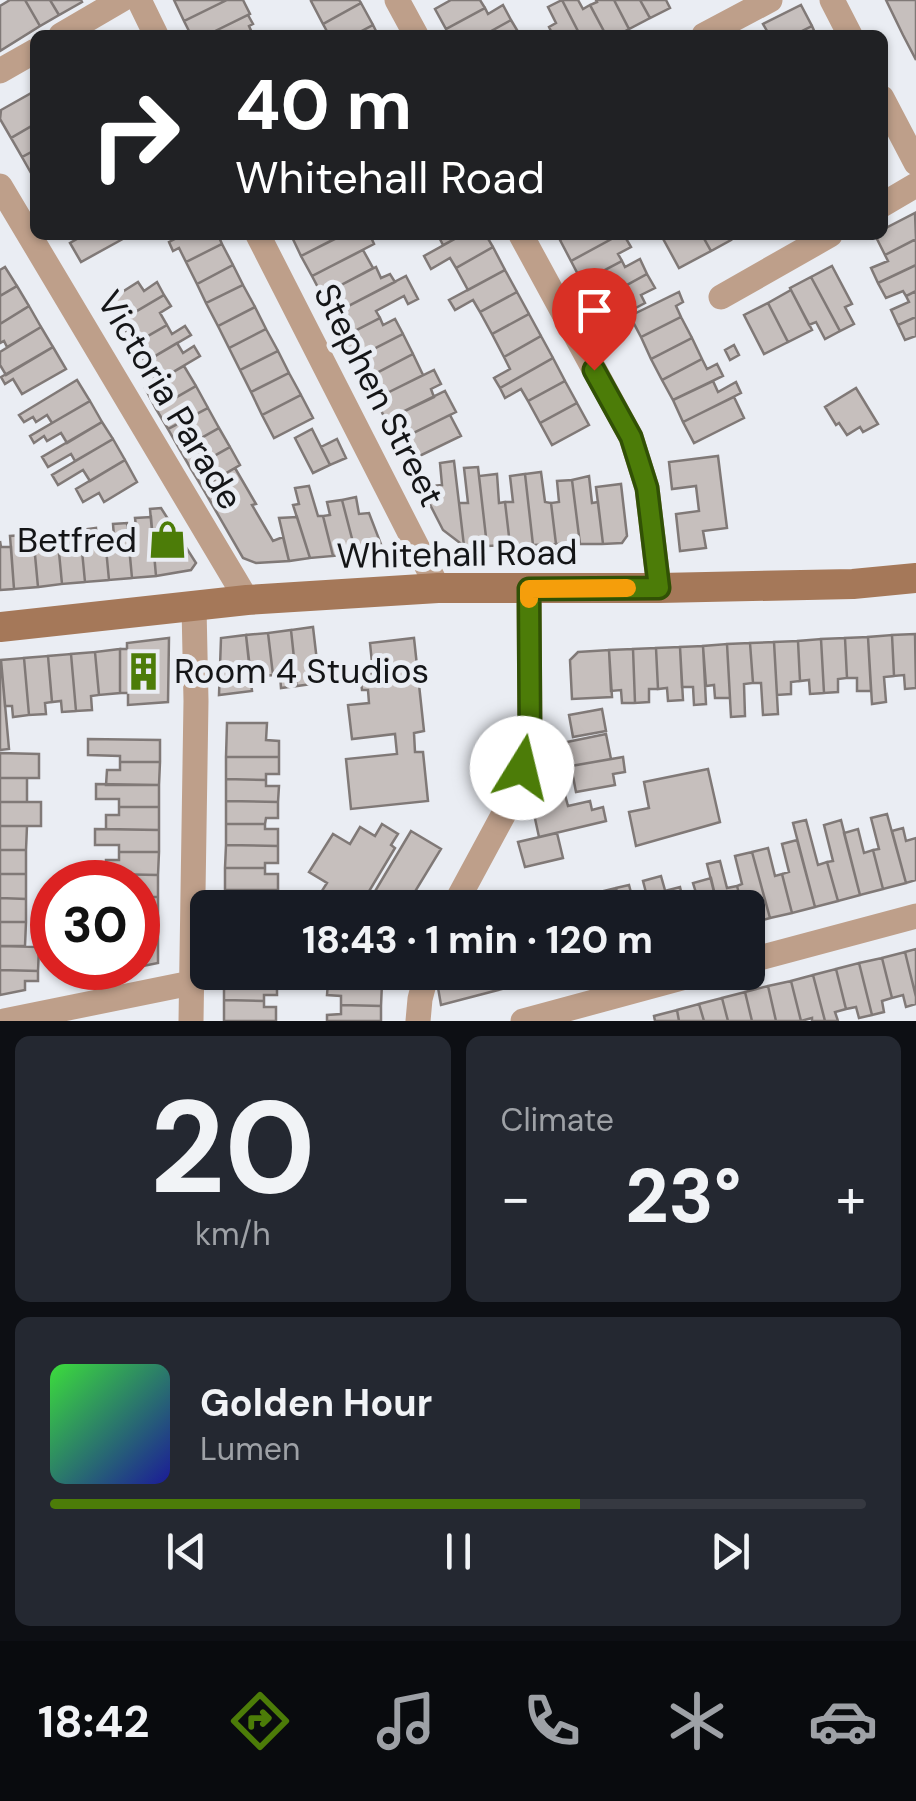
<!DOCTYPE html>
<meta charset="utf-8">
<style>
body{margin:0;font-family:"DM Sans",sans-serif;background:#242831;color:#f1f3f6;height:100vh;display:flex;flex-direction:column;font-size:38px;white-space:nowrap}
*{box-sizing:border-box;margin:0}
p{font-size:32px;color:#9ea1a6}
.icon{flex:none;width:55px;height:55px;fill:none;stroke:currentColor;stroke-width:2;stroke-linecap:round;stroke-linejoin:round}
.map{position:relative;height:1021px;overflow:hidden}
.sheet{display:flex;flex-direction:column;gap:15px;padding:15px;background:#0d0f14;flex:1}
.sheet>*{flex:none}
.hud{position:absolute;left:30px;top:30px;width:858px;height:210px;border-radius:15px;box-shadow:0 2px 8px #0004;background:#202124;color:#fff;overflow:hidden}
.speed{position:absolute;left:30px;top:860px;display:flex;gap:20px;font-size:50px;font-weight:700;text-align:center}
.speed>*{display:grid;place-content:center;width:130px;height:130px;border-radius:50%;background:#171b24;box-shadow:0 2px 8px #0004;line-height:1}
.speed .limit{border:15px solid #d22;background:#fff;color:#111}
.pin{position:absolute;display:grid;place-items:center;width:85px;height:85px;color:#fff;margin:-102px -42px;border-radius:50% 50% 50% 0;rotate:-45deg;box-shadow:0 0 10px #0007}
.pin .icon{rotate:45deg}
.me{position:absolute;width:110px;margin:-55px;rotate:9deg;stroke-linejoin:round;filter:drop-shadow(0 0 8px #0008)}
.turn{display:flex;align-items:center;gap:35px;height:210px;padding:0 40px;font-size:45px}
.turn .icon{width:130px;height:130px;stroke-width:2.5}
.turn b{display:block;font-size:70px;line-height:85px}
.big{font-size:75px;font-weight:800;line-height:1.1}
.sheet .tile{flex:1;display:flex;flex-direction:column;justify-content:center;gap:15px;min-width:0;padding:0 35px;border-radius:15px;background:#242831}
.sheet .dial{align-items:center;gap:0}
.dial b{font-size:130px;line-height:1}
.song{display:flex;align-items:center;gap:30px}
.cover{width:120px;height:120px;border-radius:15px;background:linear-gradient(135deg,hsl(120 70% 55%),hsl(240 70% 35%))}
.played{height:10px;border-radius:5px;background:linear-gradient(90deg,#4c7c08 65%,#363941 65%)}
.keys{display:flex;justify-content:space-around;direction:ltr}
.heat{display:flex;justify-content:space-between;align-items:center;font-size:55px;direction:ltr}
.sheet .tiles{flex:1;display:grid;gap:15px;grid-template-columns:1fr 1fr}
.tile:last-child{grid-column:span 2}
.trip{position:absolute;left:190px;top:890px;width:575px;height:100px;border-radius:15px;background:#171b24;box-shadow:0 2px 8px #0004;font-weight:800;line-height:100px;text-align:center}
.tab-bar{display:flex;height:160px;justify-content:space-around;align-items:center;background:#090b0e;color:#9ea1a6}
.tab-bar .icon{width:70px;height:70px}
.tab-bar .active{color:#4c7c08}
.tab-bar b{font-size:45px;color:#f1f3f6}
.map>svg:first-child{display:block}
</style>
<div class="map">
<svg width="916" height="1021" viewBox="0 0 916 1021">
<rect width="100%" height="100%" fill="#eaedf3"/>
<!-- building -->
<path fill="#c6bfbd" stroke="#807977" stroke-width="2.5" d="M10,0H25L40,26L0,51V6Z
M25,0H50L59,15L40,26Z
M50,0H81L82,2L59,15Z
M174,0H227L184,21Z
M227,0H243L250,14L207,35H191L184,21Z
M313,0H359L361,3L323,24L311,1Z
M451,0H480L485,8L446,29L435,9Z
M562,0H578L583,9L590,5L606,35H580Z
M562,0L580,35H553L549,27L556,23L548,7Z
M596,0H614L629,29L618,35H606L590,5L597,2Z
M614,0H640L650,18L629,29Z
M640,0H666L670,8L650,18Z
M886,0H916V60L903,35Z
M361,3L373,25L354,35H329L323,24Z
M503,5L511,20L484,35H449L446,29L485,8L488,14Z
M801,5L812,26L794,35H758L767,31L763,24Z
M248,15L253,24L249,26L253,35H207Z
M511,20L520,35H484Z
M373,25L378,35H354Z
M812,26L816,35H794Z
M35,91V124L11,138L0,119L1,110Z
M35,124V150L22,157L11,138Z
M35,150V180L22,157Z
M915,213L916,239L885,255L875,235H882V230Z
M84,235H130L81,262L70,243Z
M183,235H218L222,244L186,262L179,248L173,251L169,242Z
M291,235H341V236L301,256Z
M342,235H370L374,244L312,276L301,256Z
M438,235H462L443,245Z
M462,235H486L493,247L456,268L450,258L431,269L424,256Z
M569,235H619L571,261L560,240Z
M619,235H624L631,247L618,254L622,261L582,282L571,261Z
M661,235H702L711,251L679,268Z
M702,235H728L731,240L711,251Z
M916,239V265L878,283L871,268L888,261L885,255Z
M222,244L233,265L197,284L186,262Z
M493,247L505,270L468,290L456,268Z
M363,250L373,268L322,295L312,276Z
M640,259L647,274L594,303L582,282L622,261L625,267Z
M233,265L243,285L206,303L197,284Z
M916,265V291L906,296L903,291L886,298L878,283Z
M832,266L852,304L845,307L854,324L840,331L811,277Z
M5,267L17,286L0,296V270Z
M376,267L381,278L390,274L395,282L331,315L322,295Z
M505,270L517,292L480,312L473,300L455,310L449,300Z
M647,274L655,288L641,295L645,303L605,324L594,303Z
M406,276L418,299L408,304L404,296L376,311L380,318L343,337L331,315Z
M811,277L840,331L825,339L816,322L809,325L790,288Z
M138,282L144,291L157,282L164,295L120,321L108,301Z
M243,285L255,307L218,326L206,303Z
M17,286L29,306L0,324V296Z
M791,290L812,330L788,342L768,303Z
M916,291V317L898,325L891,310L909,302L906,296Z
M517,292L529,314L492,334L480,312Z
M679,292L683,302L676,306L681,317L641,337L630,316Z
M164,295L171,306L160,313L167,325L134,344L120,321Z
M768,303L788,342L764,354L744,315Z
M29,306L41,327L7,347L4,341L0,343V324Z
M255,307L266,329L229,348L218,326Z
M529,314L541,336L504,357L492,334Z
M681,317L692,338L651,359L641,337Z
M916,317V336L905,340L898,325Z
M380,318L383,325L395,319L403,334L354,359L343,337Z
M167,325L172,334L185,326L191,335L145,362L134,344Z
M41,327L53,347L6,375L0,365V352Z
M266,329L278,351L240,370L229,348Z
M403,334L413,354L365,379L354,359Z
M541,336L553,358L500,388L494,378L510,369L504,357Z
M692,338L702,359L662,380L651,359Z
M177,343L183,353L194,346L200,356L156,382L145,362Z
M734,345L739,355L730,360L725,350Z
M53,347L66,369L22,394L13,379L5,384L1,377Z
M278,351L289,373L251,392L240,370Z
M413,354L423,375L375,399L365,379Z
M553,358L565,381L528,401L521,389L505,398L500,388Z
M702,359L707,369L717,364L723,376L673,400L662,380Z
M184,366L196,386L156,409L145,388Z
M434,370L441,384L431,389L434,397L386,420L375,399Z
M289,373L301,395L262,415L251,392Z
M77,380L90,401L52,423L47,415L36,422L33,417L24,422L19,415Z
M565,381L577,403L540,423L528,401Z
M713,381L718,392L736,382L741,393L683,422L673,400Z
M196,386L208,408L168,429L156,409Z
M856,388L878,424L863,432L860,427L847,435L839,423L836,425L825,407Z
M445,391L456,412L397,441L386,420Z
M301,395L313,418L274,438L262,415Z
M734,397L744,418L694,443L683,422Z
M90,401L102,422L67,443L61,433L47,441L44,436L34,443L30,436Z
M577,403L589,425L552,445L540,423Z
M208,408L219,428L180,450L168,429Z
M450,415L461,436L407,462L397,441Z
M102,422L113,439L75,461L71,454L48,467L42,457Z
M219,428L230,447L191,469L180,450Z
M312,429L330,465L313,473L295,438Z
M113,439L125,460L90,481L83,470L58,485L52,475Z
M337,439L346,458L330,465L321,447Z
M230,447L240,465L202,487L191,469Z
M718,456L727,528L703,531L706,548L680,551L676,514L699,511L696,486L672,489L669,462Z
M125,460L137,482L104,502L99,493L83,502L76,489Z
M454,461L459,503L464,546L443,530L421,487L442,485L440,463Z
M478,467L487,546H464L459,503H468L464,468Z
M235,468L256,504L252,505L273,541L283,537L289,561L256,563L243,558L202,487Z
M541,472L545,502L551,503L556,544L533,545L525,474Z
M497,474L499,503L505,502L510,545L487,546L479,476Z
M525,474L533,545H510L505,502H513L510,476Z
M589,476L592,503L598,502L603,544H580L572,480Z
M572,480L580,544H556L551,503L559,502L557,481Z
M621,484L627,536L622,543L603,544L596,487Z
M309,486L318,516H323L333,556L310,558L293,505L299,504L295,488Z
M356,497L359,514L369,513L384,552L356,554L342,500Z
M342,500L356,554L333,556L323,516L330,515L327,502Z
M161,508L196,563L191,570L156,576L150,509Z
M151,517L156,576L132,578L128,536L137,535L135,518Z
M297,517L310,558L289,561L279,518Z
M127,523L132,578L109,580L105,538L114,537L113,524Z
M96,528L97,539L105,538L109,580L85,582L80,530Z
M80,530L85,582L62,584L57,532Z
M46,533L47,543L58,542L62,584L38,587L33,534Z
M23,535L24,546L34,544L38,587L14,589L10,536Z
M0,541L1,547H11L14,589L0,590Z
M313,627L318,670L311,671L312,684L297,686L291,630Z
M291,630L297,686L281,688L280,674L273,675L268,633Z
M268,633L273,675L251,677L246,635Z
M915,634L916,688L905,689L904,675L894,676L892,635Z
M246,635L252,691L219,695L221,638Z
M892,635L894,676L884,677L886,702L872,704L868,637Z
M868,637L871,691H857V678H847L845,638Z
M169,638L168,702L128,705V693H120V649H127V643Z
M414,638L424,731L414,733L415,752H423L428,801L351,809L346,759L397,754L395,734L352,739L348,705L369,703L368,690H362L360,674L373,673L370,643Z
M845,638L847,678L838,679V692L824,693L821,639Z
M821,639L824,693L810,694L809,680L800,681L798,641Z
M798,641L800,681L791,682V694L777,695L774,642Z
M774,642L778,714L763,715L761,683H753L750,643Z
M750,643L753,683L744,684L745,716L731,717L727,644Z
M727,644L730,698H715L714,685L706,686L703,646Z
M703,646L706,704L694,705L693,687H682L680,647Z
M680,647L683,700L668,701L667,688L658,689L656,648Z
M656,648L658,689H649V702L635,703L633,649Z
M120,649V693L99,695L95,652Z
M633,649L635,703H622L621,690L611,691L609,650Z
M609,650L612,697L572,699L570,660L578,652Z
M95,652L99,695L91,696L92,710L76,711L71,654Z
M71,654L76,711L62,712L61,701L52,702L48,656Z
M48,656L52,702L45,703L46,714L29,715L24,658Z
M24,658L29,715L13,717L12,706H5L1,660Z
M1,660L9,749L0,750V660Z
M602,709L606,731L573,737L569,715Z
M227,723H267L266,740L279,741V757H226Z
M606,734L611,759L571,766L567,742Z
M88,739L160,740V762H120V756L88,755Z
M0,753L39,754V778H0Z
M226,757H279V774H266V780L226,779Z
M623,757L625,772L613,774L615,785L576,792L571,766Z
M120,762H160L159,785H106L107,770H120Z
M708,769L720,822L636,846L629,812L649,808L644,782Z
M0,778H27V802H0Z
M226,779L266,780V786H279L278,802L226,801Z
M96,784L159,785V807H119V799H96Z
M565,795L568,806L590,801L592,810L603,807L606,821L539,837L534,814L547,811L545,800Z
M226,801L278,802V818H266L265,824H226Z
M0,802H41V826H0Z
M119,807H159V830L106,829V815H119Z
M887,814L906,883L883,889L873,850L879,849L871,818Z
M806,820L818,865L827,862L838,901L815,907L793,823Z
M841,820L860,895L838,901L827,862L833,861L824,825Z
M226,824H265V829H278V846L226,845Z
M382,824L398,834L391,845L395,848L359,908H318L313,905L327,883L309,872L333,834L350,844L360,827L375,836Z
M0,826H27L26,850H0Z
M903,828L906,841L916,838V880L906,883L892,831Z
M95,829L159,830V852H119V845H95Z
M858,829L864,853L873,850L883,889L860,895L844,833Z
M411,831L441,849L405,908H365Z
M557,833L563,858L525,867L518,842Z
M797,840L815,907L792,913L782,874L789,872L782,844Z
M226,845L278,846V863H265V868H225Z
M768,848L775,876L782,874L792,913L770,918L752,852Z
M0,850H26V874H0Z
M119,852H159L158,875L106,874V860H119Z
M752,852L770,918L748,924V908H743L737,886L742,884L735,856Z
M720,861L727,888L737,886L743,908H718L707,864Z
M225,868H265V874H278V890H225Z
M0,874H26V899L0,898Z
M106,874L158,875V897H138V882H105Z
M661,876L670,908H650L643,881Z
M711,878L718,908H694L692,898L697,896L693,883Z
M629,885L635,908H621L616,888Z
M680,887L683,900L692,898L694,908H670L665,891Z
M616,888L621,908H605L600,892Z
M225,890H278L277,905H265V908H225Z
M583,896L586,908H573L571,900Z
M138,897H158V920L138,919Z
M538,897L541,908H525L523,901Z
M0,898L26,899V922H0Z
M138,919L158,920V942H138Z
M0,922H26L25,946H0Z
M138,942H158V963L138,967Z
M0,946L39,947L38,971L0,970Z
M916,949V997L905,952Z
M905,952L916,997V1004L906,1007L903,995L892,998L882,958Z
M882,958L892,998L882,1001L884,1012L872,1015L859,963Z
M859,963L872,1015L859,1018L856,1007L846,1009L836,969Z
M836,969L846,1009L835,1012L838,1021H825L813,975Z
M0,970L38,971V981H25V990L0,995Z
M224,972H277V978H224Z
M328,972H382V983L328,982Z
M442,972H493L498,990L441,1005L437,982Z
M493,972H518L521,984L498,990Z
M518,972H542L543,978L521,984Z
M813,975L825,1021H812V1018L801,1021L791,981Z
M224,978H277V995H264V1001L224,1000Z
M791,981L801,1021H776L768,986Z
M328,982L382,983L381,1006L341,1005V996L327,995Z
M768,986L776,1021H752L745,992Z
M745,992L752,1021H728L722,998Z
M722,998L728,1021H704L699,1004Z
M224,1000L264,1001V1007H276V1021H224Z
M699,1004L704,1021H679L677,1010Z
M341,1005L381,1006V1021H327V1015L341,1014Z
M677,1010L679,1021H655L654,1016Z"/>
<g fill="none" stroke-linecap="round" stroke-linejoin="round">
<!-- minor -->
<path stroke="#be9f8a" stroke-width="25" d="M139,0L156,35
M397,0L416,35
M832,0L850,35
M61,35L121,0
M704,35L770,0
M0,71L35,51
M882,98L916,163
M0,186L247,600
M882,205L916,185
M258,235L438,588
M521,235L631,437L647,488L659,588
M721,297L830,235
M453,908L514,795L530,741L529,589
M748,961L916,916
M4,1021L191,983
M191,1021L196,701L194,607
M418,1021L420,999L427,972
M523,1021L704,972"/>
<!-- secondary -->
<path stroke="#a57859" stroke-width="30" d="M0,627L247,600L438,588H659L853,584L916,578"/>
</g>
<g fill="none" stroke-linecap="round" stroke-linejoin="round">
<defs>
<path id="route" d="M522,768L530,741L529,589L659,588L647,488L631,437L594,370"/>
</defs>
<!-- route casing -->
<use href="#route" stroke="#315105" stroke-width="25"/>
<!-- route -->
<use href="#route" stroke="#4c7c08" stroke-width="18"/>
<!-- slow -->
<path stroke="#f59e0b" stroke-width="18" d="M529,599V589L627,588"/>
</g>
<!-- icons -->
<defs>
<symbol id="shop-bare" viewBox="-9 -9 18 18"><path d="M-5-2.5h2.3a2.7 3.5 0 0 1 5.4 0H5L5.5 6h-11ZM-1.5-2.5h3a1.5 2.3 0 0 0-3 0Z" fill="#4c7c08" stroke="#eaedf3" stroke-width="2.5" paint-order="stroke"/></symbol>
<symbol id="building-bare" viewBox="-9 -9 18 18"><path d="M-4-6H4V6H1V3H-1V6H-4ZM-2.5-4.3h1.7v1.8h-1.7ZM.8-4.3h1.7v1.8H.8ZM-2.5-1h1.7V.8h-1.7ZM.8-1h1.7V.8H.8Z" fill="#4c7c08" stroke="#eaedf3" stroke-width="2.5" paint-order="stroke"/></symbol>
</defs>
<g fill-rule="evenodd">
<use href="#shop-bare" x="140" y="512" width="55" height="55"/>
<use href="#building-bare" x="116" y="644" width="55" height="55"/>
</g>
<g text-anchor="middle" stroke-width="10" stroke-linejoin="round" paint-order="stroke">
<!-- street labels -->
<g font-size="35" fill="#141517" stroke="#eaedf3">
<text transform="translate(379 395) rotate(63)" y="12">Stephen Street</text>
<text transform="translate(170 400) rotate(59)" y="12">Victoria Parade</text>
<text transform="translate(457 554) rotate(-1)" y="12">Whitehall Road</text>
</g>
<!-- poi labels -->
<g font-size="35" fill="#141517" stroke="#eaedf3" text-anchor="end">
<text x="137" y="552">Betfred</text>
<text x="174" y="683" text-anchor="start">Room 4 Studios</text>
</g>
</g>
</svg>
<div class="speed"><div class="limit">30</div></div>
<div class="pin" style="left:594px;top:370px;background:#d93025"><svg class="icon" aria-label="arrive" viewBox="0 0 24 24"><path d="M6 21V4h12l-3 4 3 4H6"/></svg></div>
<svg class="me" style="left:522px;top:768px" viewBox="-20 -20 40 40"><circle r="19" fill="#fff"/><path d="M0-13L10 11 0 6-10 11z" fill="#4c7c08"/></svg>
<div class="trip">18:43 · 1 min · 120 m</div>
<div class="hud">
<div class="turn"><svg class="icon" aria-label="right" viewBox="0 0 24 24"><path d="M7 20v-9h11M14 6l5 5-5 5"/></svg><div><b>40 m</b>Whitehall Road</div></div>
</div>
</div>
<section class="sheet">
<div class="tiles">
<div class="tile dial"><b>20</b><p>km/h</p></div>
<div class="tile"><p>Climate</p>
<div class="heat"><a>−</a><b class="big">23°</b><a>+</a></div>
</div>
<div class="tile">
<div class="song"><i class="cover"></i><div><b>Golden Hour</b><p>Lumen</p></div></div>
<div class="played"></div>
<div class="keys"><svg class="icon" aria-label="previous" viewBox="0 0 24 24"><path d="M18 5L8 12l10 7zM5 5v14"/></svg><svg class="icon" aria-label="pause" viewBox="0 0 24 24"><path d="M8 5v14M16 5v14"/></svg><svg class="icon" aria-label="next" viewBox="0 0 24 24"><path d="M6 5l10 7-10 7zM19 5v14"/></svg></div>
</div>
</div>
</section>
<nav class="tab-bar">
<b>18:42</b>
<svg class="icon active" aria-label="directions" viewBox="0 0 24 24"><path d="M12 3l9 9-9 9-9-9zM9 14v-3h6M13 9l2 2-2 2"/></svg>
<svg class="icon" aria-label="music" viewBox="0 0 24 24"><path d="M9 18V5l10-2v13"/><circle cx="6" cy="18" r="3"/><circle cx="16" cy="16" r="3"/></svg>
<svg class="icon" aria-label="phone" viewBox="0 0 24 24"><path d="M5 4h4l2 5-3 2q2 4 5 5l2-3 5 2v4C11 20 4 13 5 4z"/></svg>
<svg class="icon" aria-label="climate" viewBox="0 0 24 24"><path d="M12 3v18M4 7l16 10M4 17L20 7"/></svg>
<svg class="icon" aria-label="car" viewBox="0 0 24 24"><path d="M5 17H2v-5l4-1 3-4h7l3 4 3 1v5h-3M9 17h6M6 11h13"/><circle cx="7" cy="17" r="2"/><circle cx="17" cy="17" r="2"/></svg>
</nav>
